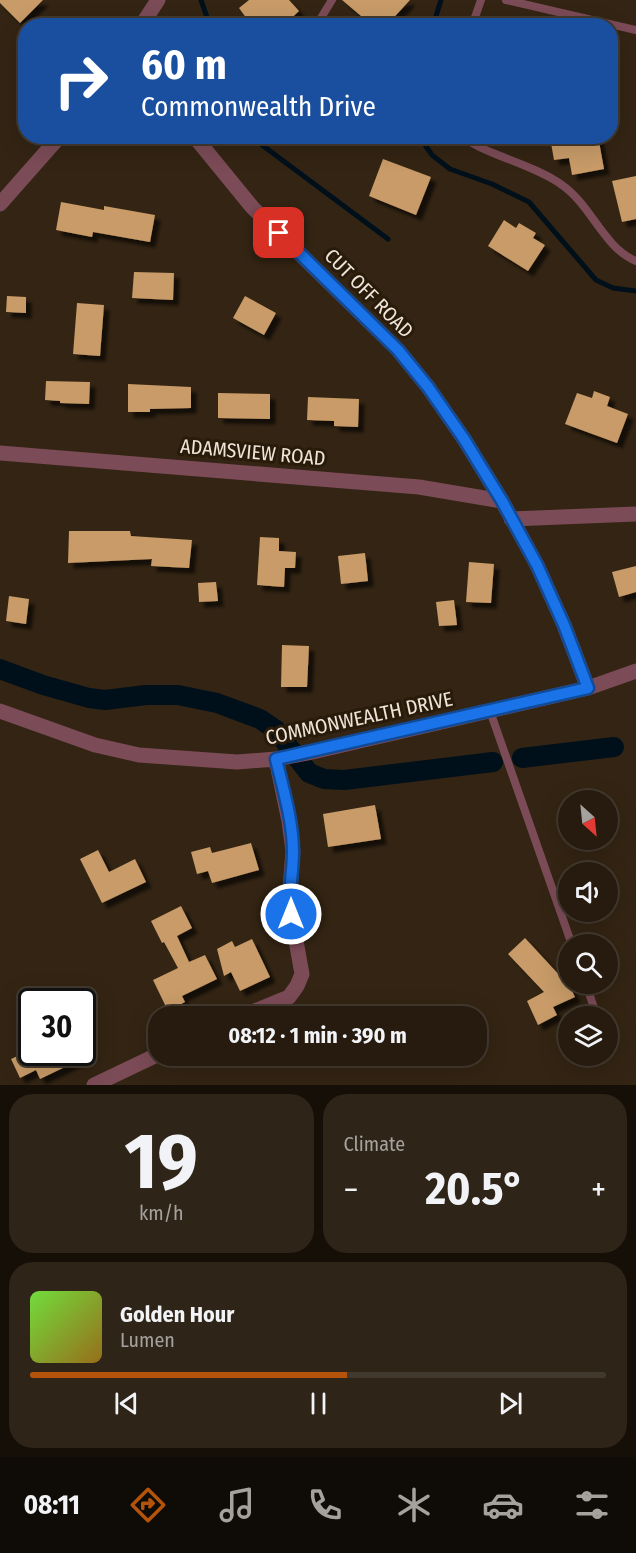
<!DOCTYPE html>
<meta charset="utf-8">
<style>
body{margin:0;font-family:"Fira Sans Condensed",sans-serif;background:#2e2417;color:#f1f3f6;height:100vh;display:flex;flex-direction:column;font-size:22px;white-space:nowrap}
*{box-sizing:border-box;margin:0}
p{font-size:20px;color:#a4a19e}
.icon{flex:none;width:33px;height:33px;fill:none;stroke:currentColor;stroke-width:2;stroke-linecap:round;stroke-linejoin:round}
.map{position:relative;height:1085px;overflow:hidden}
.side{display:flex;flex-direction:column;gap:9px;padding:9px;background:#150f08;flex:1}
.side>*{flex:none}
.hud{position:absolute;left:18px;top:18px;width:600px;height:126px;border-radius:24px;box-shadow:0 6px 24px #0002,0 0 0 2px #42392e;background:#1a4fa0;color:#fff;overflow:hidden}
.needle{width:39px;rotate:153deg}
.buttons{position:absolute;left:558px;top:790px;display:grid;gap:12px}
.buttons a{display:grid;place-items:center;width:60px;height:60px;border-radius:50%;background:#261b0e;box-shadow:0 6px 24px #0002,0 0 0 2px #42392e;font-size:30px}
.speed{position:absolute;left:18px;top:988px;display:flex;gap:12px;font-size:30px;font-weight:700;text-align:center}
.speed>*{display:grid;place-content:center;width:78px;height:78px;border-radius:50%;background:#261b0e;box-shadow:0 6px 24px #0002,0 0 0 2px #42392e;line-height:1}
.speed .limit{border:3px solid #111;border-radius:9px;background:#fff;color:#111}
.pin{position:absolute;display:grid;place-items:center;width:51px;height:51px;color:#fff;margin:-26px;border-radius:12px;box-shadow:0 3px 9px #0006}
.me{position:absolute;width:66px;margin:-33px;rotate:0deg;stroke-linejoin:round;filter:drop-shadow(0 0 4px #0008)}
.turn{display:flex;align-items:center;gap:21px;height:126px;padding:0 24px;font-size:27px}
.turn .icon{width:78px;height:78px;stroke-width:2.5}
.turn b{display:block;font-size:42px;line-height:51px}
.big{font-size:45px;font-weight:700;line-height:1.1}
.side .tile{flex:1;display:flex;flex-direction:column;justify-content:center;gap:9px;min-width:0;padding:0 21px;border-radius:24px;background:#2e2417}
.side .dial{align-items:center;gap:0}
.dial b{font-size:78px;line-height:1}
.song{display:flex;align-items:center;gap:18px}
.cover{width:72px;height:72px;border-radius:9px;background:linear-gradient(135deg,hsl(100 70% 55%),hsl(40 70% 35%))}
.played{height:6px;border-radius:3px;background:linear-gradient(90deg,#b45309 55%,#42392e 55%)}
.keys{display:flex;justify-content:space-around;direction:ltr}
.heat{display:flex;justify-content:space-between;align-items:center;font-size:33px;direction:ltr}
.side .tiles{flex:1;display:grid;gap:9px;grid-template-columns:1fr 1fr}
.tile:last-child{grid-column:span 2}
.trip{position:absolute;left:148px;top:1006px;width:339px;height:60px;border-radius:24px;background:#261b0e;box-shadow:0 6px 24px #0002,0 0 0 2px #42392e;font-weight:700;line-height:60px;text-align:center}
.tabs{display:flex;height:96px;justify-content:space-around;align-items:center;background:#0f0b06;color:#a4a19e}
.tabs .icon{width:42px;height:42px}
.tabs .on{color:#b45309}
.tabs b{font-size:27px;color:#f1f3f6}
.map>svg:first-child{display:block}
</style>
<div class="map">
<svg width="636" height="1085" viewBox="0 0 636 1085">
<defs>
<filter id="shadow"><feDropShadow dx="5.5" dy="5.5" stdDeviation="1.5" flood-color="#0009"/></filter>
</defs>
<rect width="100%" height="100%" fill="#332413"/>
<g fill="none" stroke-linecap="round" stroke-linejoin="round">
<!-- stream -->
<path stroke="#00101b" stroke-width="5" d="M201,0L210,26
M433,26L441,0
M255,136L258,142L388,239
M419,136L432,155L450,169L492,184L529,202L596,280L613,288L636,291"/>
<!-- canal -->
<path stroke="#00101b" stroke-width="20" d="M0,669L43,685L89,698L105,700L146,695H178L217,703L260,719L276,730L309,773L324,779L344,780L493,762
M522,758L614,747"/>
</g>
<!-- building -->
<path fill="#c89b67" filter="url(#shadow)" d="M0,0H43L20,23L0,3Z
M249,0H289L299,11L283,26H252L239,8Z
M342,0H410L386,26H373Z
M576,136H598L604,169L572,175L569,158L554,160L551,143L577,138Z
M383,159L431,177L416,215L369,196Z
M636,176V219L622,222L612,181Z
M61,202L104,210V206L155,215L150,242L93,232L92,237L56,230Z
M504,220L516,228L519,223L536,233L533,238L545,245L528,271L488,246Z
M134,272L174,273L173,300L132,298Z
M7,296L26,297V313L6,312Z
M245,296L276,313L264,335L233,318Z
M77,303L104,305L100,356L73,354Z
M46,381L90,382L89,404L60,403V401L45,400Z
M128,384L191,387V408L150,409V412H128Z
M594,391L610,397L607,406L628,414L617,443L565,424L577,393L592,398Z
M218,393L270,394V419L218,418Z
M308,397L359,399L358,427L334,426V421L307,420Z
M69,531H130L131,536L192,540L189,568L151,566L152,559L68,563Z
M260,537L279,538V551L296,552L295,568H285L284,587L257,585Z
M365,553L368,581L341,584L338,556Z
M469,562L494,564L491,603L466,602Z
M636,566V592L619,597L612,572Z
M216,582L218,601L199,602L198,583Z
M9,596L29,599L26,624L6,621Z
M454,600L457,625L439,626L436,602Z
M282,645L309,646L307,687H281Z
M375,805L381,839L328,847L323,814Z
M251,843L259,870L212,883L208,871L197,874L191,852L210,847L212,853Z
M98,850L109,872L135,859L146,882L102,903L80,859Z
M181,906L192,928L177,936L189,962L205,955L217,979L182,996L185,1002L168,1011L153,980L178,968L164,942L162,943L151,921Z
M525,938L562,978L565,977L575,997L553,1007L557,1015L538,1025L527,1001L544,992L508,954Z
M252,939L270,977L240,991L231,972L224,976L217,949L232,941L235,947Z
M24,1053H94L40,1079L36,1070L20,1078L11,1059Z"/>
<g fill="none" stroke-linecap="round" stroke-linejoin="round">
<!-- lane -->
<path stroke="#7b4b57" stroke-width="8" d="M506,0L636,30
M316,26L332,0
M472,26L481,0
M463,136C476,148 492,152 508,159C526,166 547,174 562,185C591,205 604,248 636,261
M490,711L572,945
M586,984L595,1011"/>
<!-- street -->
<path stroke="#7b4b57" stroke-width="15" d="M141,26L158,0
M194,136L252,207L398,350L428,387L464,439L502,501L537,565L564,625L588,688
M0,204L60,136
M0,453L419,487L502,501
M511,519L636,514
M0,711L95,745L139,755L237,762L276,759L308,753L588,688L636,671
M240,1017L289,997L297,986L302,974L289,902L293,851L289,821L276,759
M94,1085L159,1054"/>
</g>
<g fill="none" stroke-linecap="round" stroke-linejoin="round">
<defs>
<path id="route" d="M279,233L398,350L428,387L464,439L502,501L537,565L564,625L588,688L276,759C283,789 293,821 293,852C293,873 288,893 291,914"/>
</defs>
<!-- route casing -->
<use href="#route" stroke="#114b97" stroke-width="15"/>
<!-- route -->
<use href="#route" stroke="#1a73e8" stroke-width="10"/>
</g>
<g text-anchor="middle" stroke-width="6" stroke-linejoin="round" paint-order="stroke">
<!-- street labels -->
<g font-size="20" fill="#eee4d9" stroke="#291b09">
<text transform="translate(369 293) rotate(45)" y="7">CUT OFF ROAD</text>
<text transform="translate(253 452) rotate(5)" y="7">ADAMSVIEW ROAD</text>
<text transform="translate(359 718) rotate(-12)" y="7">COMMONWEALTH DRIVE</text>
</g>
</g>
</svg>
<div class="buttons">
<a><svg class="needle" viewBox="-14 -14 28 28"><path d="M0-13l5 13h-10z" fill="#e53935"/><path d="M0 13l5-13h-10z" fill="#a4a19e"/></svg></a>
<a><svg class="icon" aria-label="sound" viewBox="0 0 24 24"><path d="M4 9h4l5-4v14l-5-4H4zM17 9q2 3 0 6"/></svg></a>
<a><svg class="icon" aria-label="search" viewBox="0 0 24 24"><circle cx="10" cy="10" r="6"/><path d="M15 15l6 6"/></svg></a>
<a><svg class="icon" aria-label="layers" viewBox="0 0 24 24"><path d="M12 4l9 5-9 5-9-5zM3 14l9 5 9-5"/></svg></a>
</div>
<div class="speed"><div class="limit">30</div></div>
<div class="pin" style="left:279px;top:233px;background:#d93025"><svg class="icon" aria-label="arrive" viewBox="0 0 24 24"><path d="M6 21V4h12l-3 4 3 4H6"/></svg></div>
<svg class="me" style="left:291px;top:914px" viewBox="-20 -20 40 40"><circle r="17" fill="#1a73e8" stroke="#fff" stroke-width="3"/><path d="M0-11L8 9 0 5-8 9z" fill="#fff"/></svg>
<div class="trip">08:12 · 1 min · 390 m</div>
<div class="hud">
<div class="turn"><svg class="icon" aria-label="right" viewBox="0 0 24 24"><path d="M7 20v-9h11M14 6l5 5-5 5"/></svg><div><b>60 m</b>Commonwealth Drive</div></div>
</div>
</div>
<section class="side">
<div class="tiles">
<div class="tile dial"><b>19</b><p>km/h</p></div>
<div class="tile"><p>Climate</p>
<div class="heat"><a>−</a><b class="big">20.5°</b><a>+</a></div>
</div>
<div class="tile">
<div class="song"><i class="cover"></i><div><b>Golden Hour</b><p>Lumen</p></div></div>
<div class="played"></div>
<div class="keys"><svg class="icon" aria-label="previous" viewBox="0 0 24 24"><path d="M18 5L8 12l10 7zM5 5v14"/></svg><svg class="icon" aria-label="pause" viewBox="0 0 24 24"><path d="M8 5v14M16 5v14"/></svg><svg class="icon" aria-label="next" viewBox="0 0 24 24"><path d="M6 5l10 7-10 7zM19 5v14"/></svg></div>
</div>
</div>
</section>
<nav class="tabs">
<b>08:11</b>
<svg class="icon on" aria-label="directions" viewBox="0 0 24 24"><path d="M12 3l9 9-9 9-9-9zM9 14v-3h6M13 9l2 2-2 2"/></svg>
<svg class="icon" aria-label="music" viewBox="0 0 24 24"><path d="M9 18V5l10-2v13"/><circle cx="6" cy="18" r="3"/><circle cx="16" cy="16" r="3"/></svg>
<svg class="icon" aria-label="phone" viewBox="0 0 24 24"><path d="M5 4h4l2 5-3 2q2 4 5 5l2-3 5 2v4C11 20 4 13 5 4z"/></svg>
<svg class="icon" aria-label="climate" viewBox="0 0 24 24"><path d="M12 3v18M4 7l16 10M4 17L20 7"/></svg>
<svg class="icon" aria-label="car" viewBox="0 0 24 24"><path d="M5 17H2v-5l4-1 3-4h7l3 4 3 1v5h-3M9 17h6M6 11h13"/><circle cx="7" cy="17" r="2"/><circle cx="17" cy="17" r="2"/></svg>
<svg class="icon" aria-label="filters" viewBox="0 0 24 24"><path d="M4 7h16M4 17h16"/><circle cx="9" cy="7" r="2"/><circle cx="15" cy="17" r="2"/></svg>
</nav>
